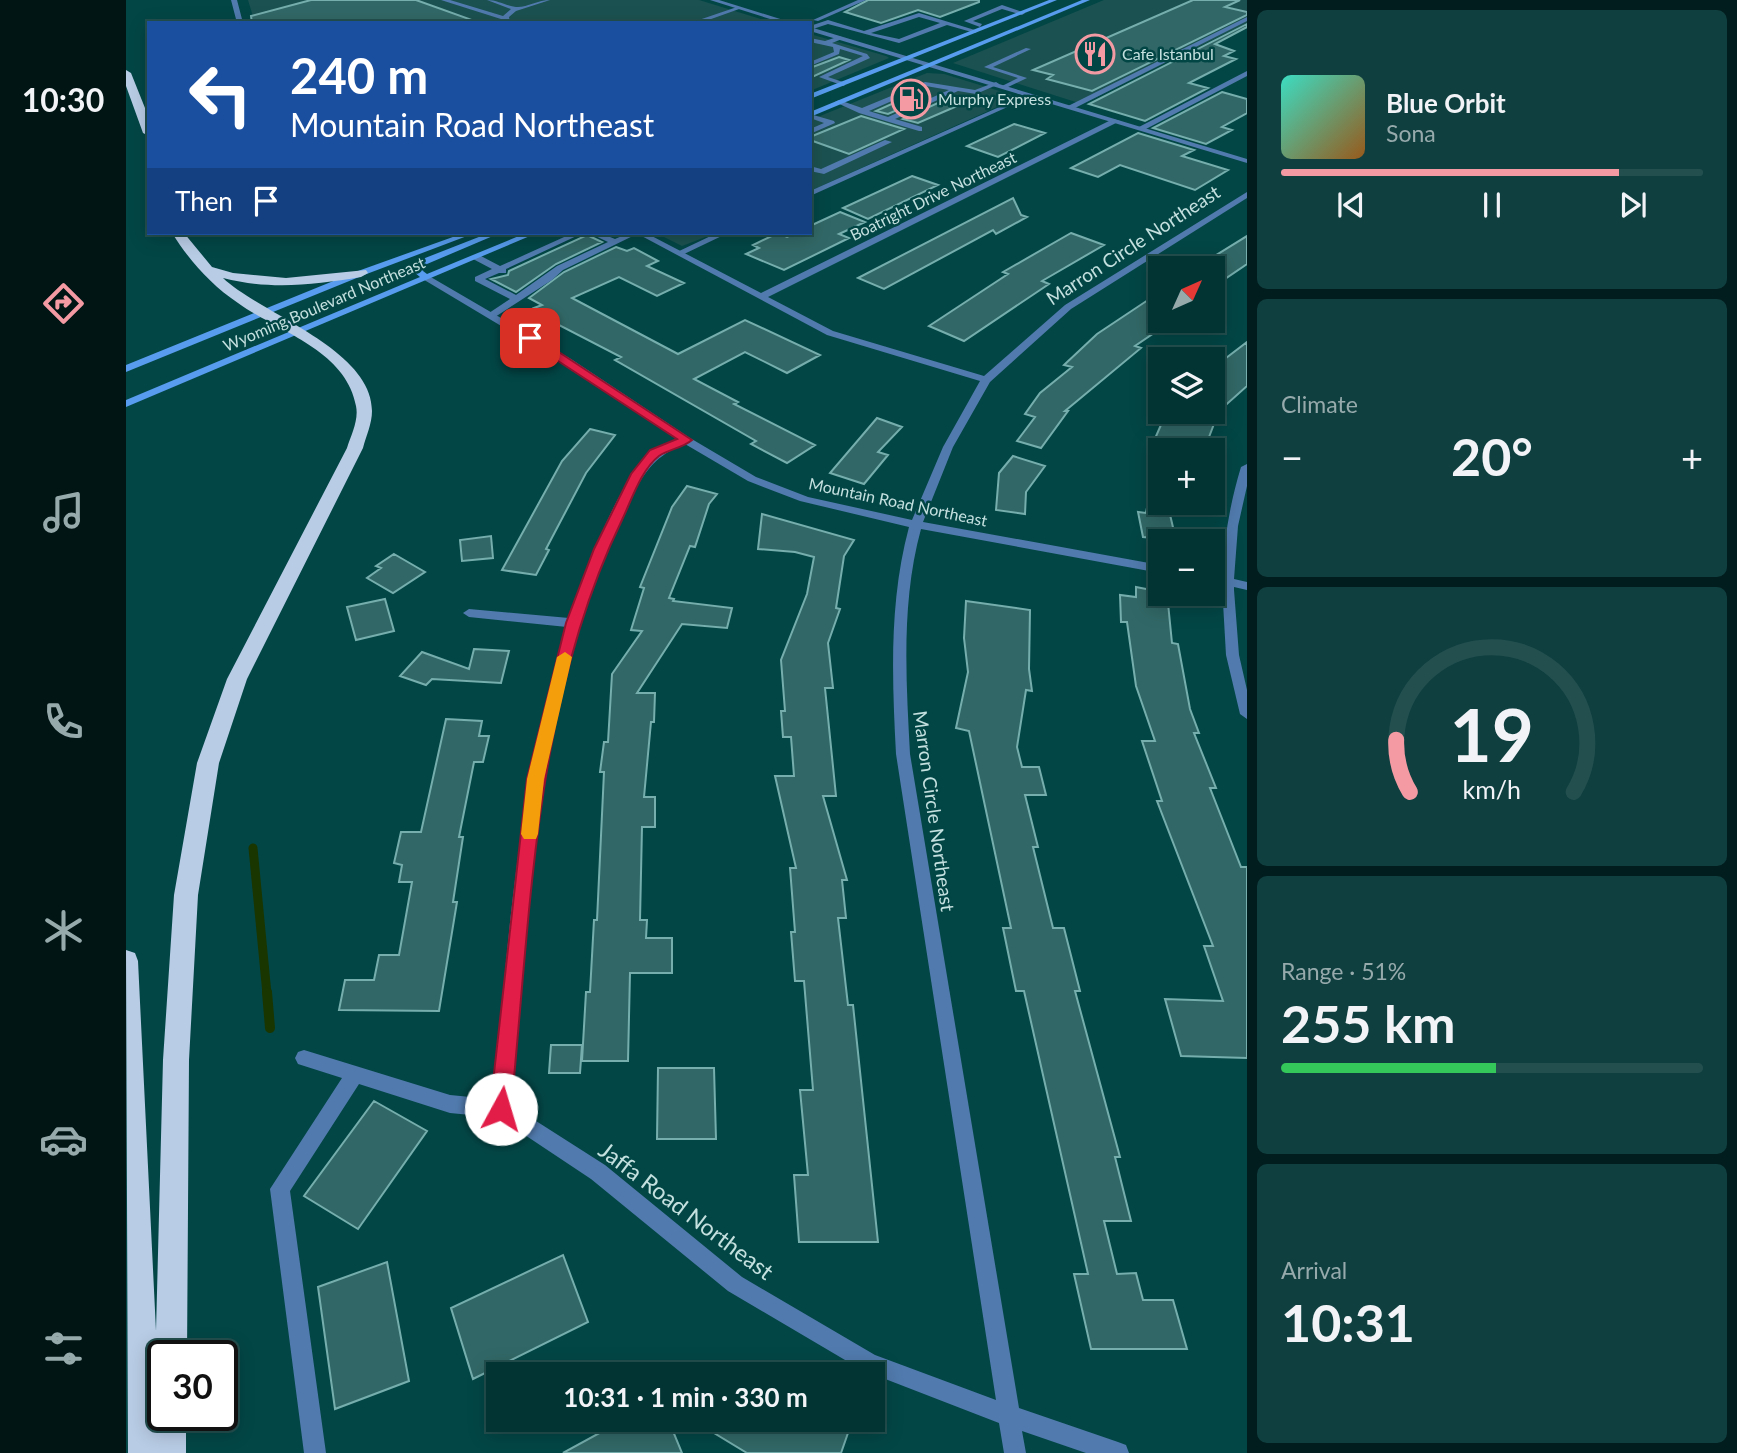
<!DOCTYPE html>
<meta charset="utf-8">
<style>
body{margin:0;font-family:Lato,sans-serif;background:#103f40;color:#f1f3f6;height:100vh;display:flex;flex-direction:column;font-size:26px;white-space:nowrap}
*{box-sizing:border-box;margin:0}
p{font-size:23px;color:#96aaac}
.icon{flex:none;width:38px;height:38px;fill:none;stroke:currentColor;stroke-width:2;stroke-linecap:round;stroke-linejoin:round}
.map{position:relative;flex:1;overflow:hidden}
.panel{display:flex;flex-direction:column;gap:10px;padding:10px;background:#011d1d;width:490px}
.panel>*{flex:none}
.banner{position:absolute;left:21px;top:21px;width:665px;height:214px;border-radius:0px;box-shadow:0 4px 18px #0003,0 0 0 2px #234f4f;background:#1a4fa0;color:#fff;overflow:hidden}
.needle{width:46px;rotate:45deg}
.controls{position:absolute;left:1022px;top:256px;display:grid;gap:14px}
.controls a{display:grid;place-items:center;width:77px;height:77px;border-radius:0px;background:#023434;box-shadow:0 4px 18px #0003,0 0 0 2px #234f4f;font-size:35px}
.speed{position:absolute;left:21px;top:1340px;display:flex;gap:14px;font-size:35px;font-weight:700;text-align:center}
.speed>*{display:grid;place-content:center;width:91px;height:91px;border-radius:50%;background:#023434;box-shadow:0 4px 18px #0003,0 0 0 2px #234f4f;line-height:1}
.speed .limit{border:4px solid #111;border-radius:10px;background:#fff;color:#111}
.pin{position:absolute;display:grid;place-items:center;width:60px;height:60px;color:#fff;margin:-30px;border-radius:14px;box-shadow:0 4px 10px #0006}
.me{position:absolute;width:77px;margin:-38px;rotate:6deg;stroke-linejoin:round;filter:drop-shadow(0 0 5px #0008)}
.turn{display:flex;align-items:center;gap:24px;height:147px;padding:0 28px;font-size:32px}
.turn .icon{width:91px;height:91px;stroke-width:2.5}
.turn b{display:block;font-size:49px;line-height:60px}
.then{display:flex;align-items:center;height:66px;padding:0 28px;background:#0003;gap:14px;font-size:26px}
.big{font-size:52px;font-weight:700;line-height:1.1}
.panel .tile{flex:1;display:flex;flex-direction:column;justify-content:center;gap:10px;min-width:0;padding:0 24px;border-radius:10px;background:#103f40}
.panel .dial{align-items:center;gap:0}
.dial svg{height:182px;overflow:visible;fill:none;stroke:#234f4f;stroke-width:7;stroke-linecap:round;text-anchor:middle}
.dial text{fill:#f1f3f6;stroke:none}
.song{display:flex;align-items:center;gap:21px}
.cover{width:84px;height:84px;border-radius:10px;background:linear-gradient(135deg,hsl(170 70% 55%),hsl(30 70% 35%))}
.played{height:7px;border-radius:4px;background:linear-gradient(90deg,#f49aa3 80%,#234f4f 80%)}
.keys{display:flex;justify-content:space-around;direction:ltr}
.heat{display:flex;justify-content:space-between;align-items:center;font-size:38px;direction:ltr}
.charge{height:10px;border-radius:5px;background:linear-gradient(90deg,#34c759 51%,#234f4f 0)}
.trip{position:absolute;left:360px;top:1362px;width:399px;height:70px;border-radius:0px;background:#023434;box-shadow:0 4px 18px #0003,0 0 0 2px #234f4f;font-weight:700;line-height:70px;text-align:center}
main{display:flex;flex:1;min-height:0}
.tabs{display:flex;flex-direction:column;width:126px;justify-content:space-around;align-items:center;background:#011515;color:#96aaac}
.tabs .icon{width:49px;height:49px}
.tabs .on{color:#f49aa3}
.tabs b{font-size:32px;color:#f1f3f6}
.map>svg:first-child{display:block}
</style>
<main>
<nav class="tabs">
<b>10:30</b>
<svg class="icon on" aria-label="directions" viewBox="0 0 24 24"><path d="M12 3l9 9-9 9-9-9zM9 14v-3h6M13 9l2 2-2 2"/></svg>
<svg class="icon" aria-label="music" viewBox="0 0 24 24"><path d="M9 18V5l10-2v13"/><circle cx="6" cy="18" r="3"/><circle cx="16" cy="16" r="3"/></svg>
<svg class="icon" aria-label="phone" viewBox="0 0 24 24"><path d="M5 4h4l2 5-3 2q2 4 5 5l2-3 5 2v4C11 20 4 13 5 4z"/></svg>
<svg class="icon" aria-label="climate" viewBox="0 0 24 24"><path d="M12 3v18M4 7l16 10M4 17L20 7"/></svg>
<svg class="icon" aria-label="car" viewBox="0 0 24 24"><path d="M5 17H2v-5l4-1 3-4h7l3 4 3 1v5h-3M9 17h6M6 11h13"/><circle cx="7" cy="17" r="2"/><circle cx="17" cy="17" r="2"/></svg>
<svg class="icon" aria-label="filters" viewBox="0 0 24 24"><path d="M4 7h16M4 17h16"/><circle cx="9" cy="7" r="2"/><circle cx="15" cy="17" r="2"/></svg>
</nav>
<div class="map">
<svg width="1121" height="1453" viewBox="0 0 1121 1453">
<rect width="100%" height="100%" fill="#034646"/>
<!-- built -->
<path fill="#1b5251" d="M122,0H573L648,23H129Z
M978,0H1121V23L956,104L827,63Z
M684,34L760,56L763,58L684,91Z
M801,73L818,74L893,97L684,191V120Z
M530,233H590L556,246Z"/>
<g fill="none" stroke-linecap="round" stroke-linejoin="round">
<!-- stream-far1 -->
<path stroke="#193600" stroke-width="9" d="M127,848L141,994"/>
<!-- stream -->
<path stroke="#193600" stroke-width="10" d="M141,992L144,1028"/>
</g>
<!-- building -->
<path fill="#316867" stroke="#75aead" stroke-width="2" d="M185,0H290L346,20L345,23H126L125,16Z
M742,0H853V2L814,17L792,10L755,23L719,12Z
M1067,0H1114L1099,7L1121,12V15L966,91L921,79L927,75L907,70Z
M1121,24V27L1089,44L1108,51L1098,56L1110,59L1063,83L1082,88L1019,121L963,104Z
M713,57L723,60L684,78V68Z
M1096,92L1121,99V113L1096,127L1106,130L1080,144L1027,128Z
M790,93L801,97L762,114L750,111Z
M816,101L831,106L792,123L777,119Z
M735,116L778,129L723,154L684,140V137Z
M888,124L919,133L872,157L841,146Z
M1012,133L1068,150L1056,156L1102,170L1069,190L994,165L972,177L945,168Z
M786,176L812,185L742,219L717,208Z
M887,198L895,215L901,217L870,234L867,230L758,289L732,278Z
M714,212L739,222L713,234L723,238L658,270L620,254L633,248L627,245L652,233L661,237L670,233H684V226Z
M945,233L978,245L916,281L923,284L838,341L803,326L882,274L877,272Z
M461,235L476,242L430,264L390,292L365,279L382,275L383,271Z
M1121,236V264L1087,287V257Z
M490,247L501,251L508,248L532,261L521,266L558,283L531,296L493,277L446,298L552,354L619,320L694,355L661,373L619,352L568,379L612,402L608,404L689,445L661,463L625,444L630,441L489,360L495,357L427,322L430,321L408,308L416,305L403,298L438,272Z
M1034,292V329L1009,346L1015,348L939,411H942L915,448L891,441L909,417L899,414L914,393L946,367L938,365L971,334Z
M1121,342V386L1093,411L1078,450H1024L1041,411H1087V368Z
M751,418L776,427L752,452L762,455L738,484L704,473Z
M464,429L489,435L460,473L420,549L423,550L410,575L376,570L436,461Z
M887,456L919,466L900,492L899,514L870,510L873,473Z
M561,486L591,494L583,504L569,547L564,546L543,598L548,599L547,601L606,608L601,628L556,624L511,693H529L528,722H525L518,797H529V827H516L514,920H521L520,938H546V973H504L502,1061H456L460,992H464L468,920H471L478,772H474L478,742H482L486,674L516,631L505,630L518,588L514,587L546,507Z
M1022,502H1041L1050,540L1017,537L1012,512L1020,513Z
M636,514L728,540L718,556L710,608L714,609L702,643L707,688H699L710,796H697L721,880H716L720,918H712L722,1005H727L752,1242H673L668,1175H682L674,1090H687L678,981H669L665,932H669L664,868H670L649,776H668L665,737H657L655,711H659L655,660L681,594L688,557L669,552L632,549Z
M365,536L367,558L336,561L334,540Z
M268,554L299,572L267,593L241,578L255,568L250,566Z
M1010,587L1041,593L1046,643L1052,644L1064,709L1073,733H1068L1090,788H1084L1115,867H1121V1058L1055,1056L1039,999L1097,1001L1078,946H1087L1031,801H1036L1016,741H1029L1010,686L1001,622H995L994,595L1010,597Z
M259,599L268,631L230,640L221,607Z
M840,601L904,610L903,669L906,691L900,690L891,747L896,767H913L920,795H899L912,847H907L927,928H938L954,991H949L994,1157H989L1005,1221H978L991,1274L1010,1273L1017,1300H1047L1061,1349H965L948,1274H962L898,991H890L877,928H885L843,731L830,728L842,672L838,638Z
M348,649L383,651L375,683L306,679L300,685L274,676L296,652L343,669Z
M320,719L356,721L353,736H363L357,762H348L333,837H337L327,902H331L313,1011L213,1010L219,980H248L253,955H273L286,882H273L276,865L268,863L275,832H295Z
M425,1045H456L454,1073H423Z
M532,1068H588L590,1139H531Z
M248,1101L301,1131L232,1229L178,1196Z
M437,1255L462,1322L347,1379L325,1308Z
M261,1262L283,1381L209,1409L192,1287Z
M499,1419H542L556,1453H437Z
M565,1419H698L722,1433L715,1453H621Z"/>
<g fill="none" stroke-linecap="round" stroke-linejoin="round">
<!-- service -->
<path fill="#517bae" fill-rule="evenodd" d="M315,0H324L377,16L385,9L361,0C372,0 380,6 390,7C400,8 412,0 424,0L390,11L383,17L384,23H378V20Z
M732,0H740L692,21L687,20Z
M876,5L899,13L896,15L876,9L847,21L856,24L854,27L838,21Z
M611,7L616,8L574,23H564Z
M793,13L852,31L849,33L821,25L773,43L702,24L684,30V26L702,20L738,31ZM793,17L814,23L773,39L745,33Z
M1121,17V21L947,109L940,107Z
M714,36L716,39L706,43L741,54L744,58L702,77L720,83L718,86L693,77L737,56L714,49L713,54L684,66V62L708,52L707,47L684,42V38L699,41Z
M900,48L905,49L867,67L901,78L880,88H876V86L892,78L858,67Z
M799,82L849,90L870,82L873,84L850,94L832,91L769,119L796,127V131H793L733,113L709,102L713,100L736,108ZM800,86L823,90L762,117L743,111Z
M903,94L908,95L684,196V191Z
M684,114L708,121L709,123L684,134V129L698,123L684,118Z
M759,140L766,142L698,174L684,171V166L695,169Z
M447,233H457L380,269V273H373L359,279L390,295L431,266L482,242L463,233H474L489,239L503,233H513L437,270L426,280L369,317H363V313L384,299L349,281V277L366,269L347,259V255H353L374,266Z
M591,233H602L556,255L549,253Z
M178,1050L324,1095L375,1100L381,1103L384,1109L381,1115L375,1118L324,1113L233,1084L164,1191L200,1453H178L144,1189L216,1078L172,1064L169,1058L172,1052Z"/>
<!-- minor -->
<path fill="#517bae" fill-rule="evenodd" d="M105,0H111L117,23H111Z
M1121,71V76L1018,130L1011,128Z
M987,119L994,121L642,297L707,331L858,376L939,305L1121,192V198L945,309L864,382L827,447L797,522L1034,565V573L795,529C775,602 780,679 784,754L893,1408L992,1442L1000,1445L1003,1453H960L896,1431L900,1453H878L873,1423L736,1370L602,1291L465,1179L369,1115L366,1109C382,948 391,782 441,627L343,617L337,613L343,609L443,618C457,575 491,485 523,454C531,446 542,443 552,439L437,363L295,278L303,276L445,359L564,438L630,477L682,497L786,520L817,447L854,381L701,335L510,233H520L635,293ZM559,444L622,481L674,501L783,527C763,601 766,678 770,754L870,1400L749,1355L616,1277L479,1165L385,1105C398,957 404,806 443,662C459,602 482,544 510,489C522,466 535,453 559,444Z
M1121,464V486L1112,526L1108,579L1121,582V590L1108,587V590L1113,655L1121,690V719L1114,714L1100,655L1096,585L1087,583V575L1096,577C1098,539 1104,503 1115,467Z"/>
<!-- tertiary -->
<path fill="#517bae" fill-rule="evenodd" d="M584,0H593L667,23H657Z
M684,27L1121,159V163L684,31Z"/>
<!-- secondary -->
<path fill="#579cee" fill-rule="evenodd" d="M923,0H931L684,99V94Z
M956,0H964L684,117V112Z
M338,233H349L238,275L0,372V365L232,271Z
M363,233H374L301,264L297,271L301,274L400,233H411L0,407V400L294,277L288,272L294,260Z"/>
<!-- motorway -->
<path fill="#b8cce5" fill-rule="evenodd" d="M0,70L5,73L23,118V136L17,133L0,86Z
M46,233H58L86,267L107,273L160,278L240,270L242,273L235,277C188,285 143,290 97,278C135,314 246,349 246,411C246,424 240,436 237,448L121,679L93,763L72,895L63,1060L61,1356H37V1368L31,1361L33,1404L37,1403V1416H60V1453H2L0,950L9,953L12,961L30,1331L37,1060L48,895L71,763L101,679L221,448C225,435 233,420 230,406C220,350 152,332 112,303C85,285 63,260 46,233Z"/>
</g>
<!-- route -->
<path fill="#e11d48" stroke="#92132f" stroke-width="2" d="M400,335H407L566,440C557,448 543,449 533,456C515,470 506,499 496,520C408,701 405,912 385,1109L382,1116L375,1119L367,1116L364,1109L401,779L440,623L468,549L505,474L524,450L551,439L400,340Z"/>
<!-- slow -->
<path fill="#f59e0b" d="M439,652L446,657L418,779L412,834L410,839H398L395,834L401,779L431,657Z"/>
<!-- icons -->
<defs>
<symbol id="restaurant-ring" viewBox="-11 -11 22 22"><circle r="9.5" fill="#034646" stroke="#f49aa3" stroke-width="1.5"/><path d="M-5-6h1v4h1v-4h1v4h1v-4h1v5L-1.5 .5V6h-2V.5L-5-1ZM5-6V6H3V1.5H1.5Q1.5-4 5-6Z" fill="#f49aa3"/></symbol>
<symbol id="fuel-ring" viewBox="-11 -11 22 22"><circle r="9.5" fill="#034646" stroke="#f49aa3" stroke-width="1.5"/><path d="M-5.5-6h7V0h2V4h1.3V-2.5L3-4.5l.8-.8L6-3V5H2.5V1h-1V6h-7ZM-4.2-4.7v3.2H.2V-4.7Z" fill="#f49aa3"/></symbol>
</defs>
<g fill-rule="evenodd">
<use href="#restaurant-ring" x="947" y="32" width="44" height="44"/>
<use href="#fuel-ring" x="763" y="77" width="44" height="44"/>
</g>
<g text-anchor="middle" stroke-width="5" stroke-linejoin="round" paint-order="stroke">
<!-- far-poi labels -->
<g font-size="16" fill="#c4e0df" stroke="#034646" text-anchor="start">
<text x="996" y="60">Cafe Istanbul</text>
<text x="812" y="105">Murphy Express</text>
</g>
<!-- far-street labels -->
<g font-size="16" fill="#c4e0df" stroke="#034646">
<text transform="translate(807 196) rotate(-26)" y="6">Boatright Drive Northeast</text>
<text transform="translate(198 304) rotate(-23)" y="6">Wyoming Boulevard Northeast</text>
<text transform="translate(772 502) rotate(12)" y="6">Mountain Road Northeast</text>
</g>
<!-- street labels -->
<g font-size="19" fill="#c4e0df" stroke="#034646">
<text transform="translate(1007 245) rotate(-33)" y="7">Marron Circle Northeast</text>
<text transform="translate(808 811) rotate(82)" y="7">Marron Circle Northeast</text>
</g>
<!-- near-street labels -->
<g font-size="23" fill="#c4e0df" stroke="#034646">
<text transform="translate(560 1211) rotate(37)" y="8">Jaffa Road Northeast</text>
</g>
</g>
</svg>
<div class="controls">
<a><svg class="needle" viewBox="-14 -14 28 28"><path d="M0-13l5 13h-10z" fill="#e53935"/><path d="M0 13l5-13h-10z" fill="#96aaac"/></svg></a>
<a><svg class="icon" aria-label="layers" viewBox="0 0 24 24"><path d="M12 4l9 5-9 5-9-5zM3 14l9 5 9-5"/></svg></a>
<a>+</a>
<a>−</a>
</div>
<div class="speed"><div class="limit">30</div></div>
<div class="pin" style="left:404px;top:338px;background:#d93025"><svg class="icon" aria-label="arrive" viewBox="0 0 24 24"><path d="M6 21V4h12l-3 4 3 4H6"/></svg></div>
<svg class="me" style="left:375px;top:1109px" viewBox="-20 -20 40 40"><circle r="19" fill="#fff"/><path d="M0-13L10 11 0 6-10 11z" fill="#e11d48"/></svg>
<div class="trip">10:31 · 1 min · 330 m</div>
<div class="banner">
<div class="turn"><svg class="icon" aria-label="left" viewBox="0 0 24 24"><path d="M17 20v-9H6M10 6l-5 5 5 5"/></svg><div><b>240 m</b>Mountain Road Northeast</div></div>
<div class="then">Then<svg class="icon" aria-label="arrive" viewBox="0 0 24 24"><path d="M6 21V4h12l-3 4 3 4H6"/></svg></div>
</div>
</div>
<section class="panel">
<div class="tile">
<div class="song"><i class="cover"></i><div><b>Blue Orbit</b><p>Sona</p></div></div>
<div class="played"></div>
<div class="keys"><svg class="icon" aria-label="previous" viewBox="0 0 24 24"><path d="M18 5L8 12l10 7zM5 5v14"/></svg><svg class="icon" aria-label="pause" viewBox="0 0 24 24"><path d="M8 5v14M16 5v14"/></svg><svg class="icon" aria-label="next" viewBox="0 0 24 24"><path d="M6 5l10 7-10 7zM19 5v14"/></svg></div>
</div>
<div class="tile"><p>Climate</p>
<div class="heat"><a>−</a><b class="big">20°</b><a>+</a></div>
</div>
<div class="tile dial"><svg viewBox="0 0 100 80">
<path d="M14 69A42 42 0 1 1 86 69"/>
<path d="M14 69A42 42 0 0 1 8 46" stroke="#f49aa3"/>
<text x="50" y="56" font-size="32" font-weight="700">19</text>
<text x="50" y="72" font-size="11">km/h</text>
</svg></div>
<div class="tile"><p>Range · 51%</p><b class="big">255 km</b><div class="charge"></div></div>
<div class="tile"><p>Arrival</p><b class="big">10:31</b></div>
</section>
</main>
